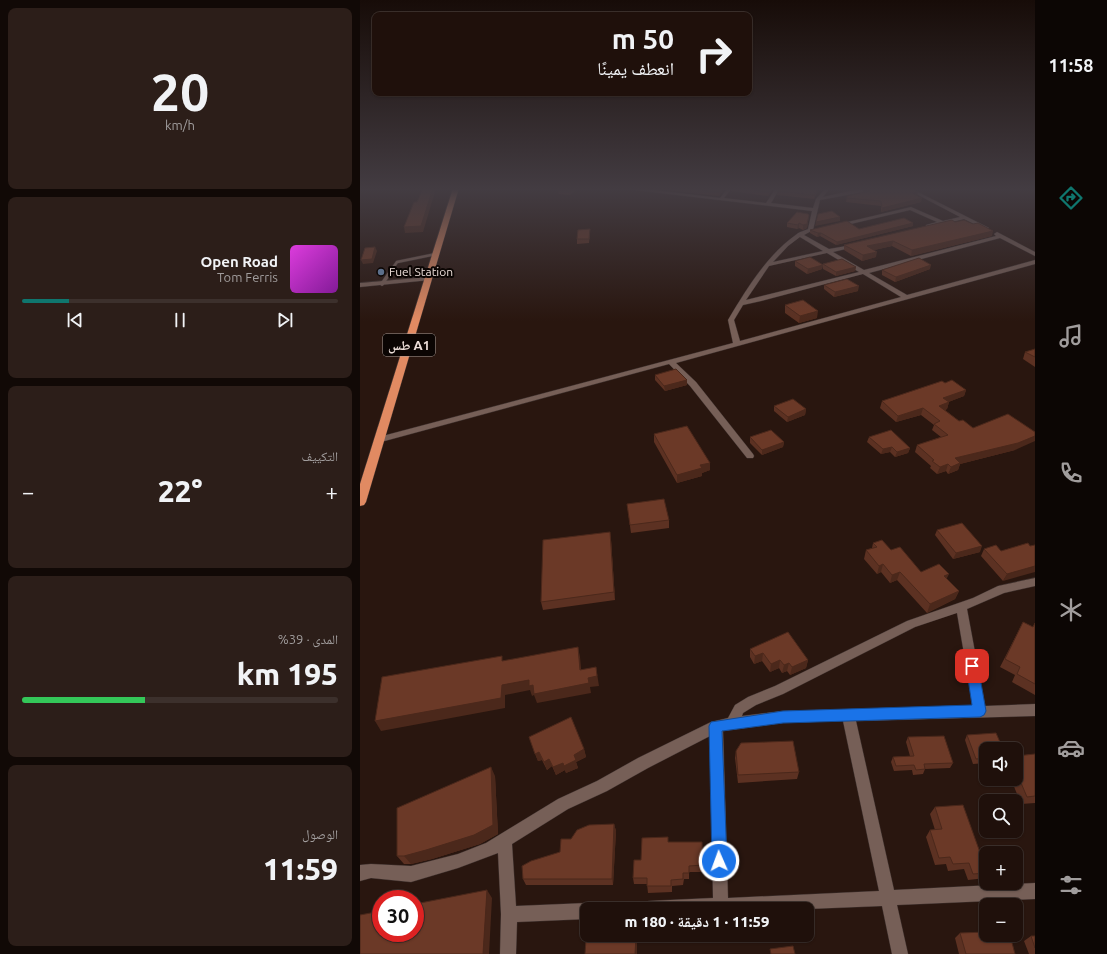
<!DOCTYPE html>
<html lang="ar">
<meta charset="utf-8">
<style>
body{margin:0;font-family:Ubuntu,"Noto Naskh Arabic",sans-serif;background:#2c1e19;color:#f1f3f6;direction:rtl;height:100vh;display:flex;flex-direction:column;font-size:15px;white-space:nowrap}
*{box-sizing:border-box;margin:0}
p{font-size:13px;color:#a19d9d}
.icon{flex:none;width:22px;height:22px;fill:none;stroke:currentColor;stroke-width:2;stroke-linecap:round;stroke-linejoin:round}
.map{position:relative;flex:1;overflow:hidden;direction:ltr}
.drawer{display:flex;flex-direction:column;gap:8px;padding:8px;background:#110906;width:360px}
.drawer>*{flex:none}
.guide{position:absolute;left:12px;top:12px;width:380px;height:84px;border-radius:8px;box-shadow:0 1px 3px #0004,0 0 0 1px #3c302c;direction:rtl;background:#1f100b;color:#f1f3f6;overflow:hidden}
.buttons{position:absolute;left:619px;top:742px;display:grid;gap:8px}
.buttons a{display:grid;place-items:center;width:44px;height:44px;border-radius:8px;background:#1f100b;box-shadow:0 1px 3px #0004,0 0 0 1px #3c302c;font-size:20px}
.speed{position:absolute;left:12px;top:890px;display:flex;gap:8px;font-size:20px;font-weight:700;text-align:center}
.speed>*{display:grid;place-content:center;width:52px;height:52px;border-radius:50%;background:#1f100b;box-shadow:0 1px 3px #0004,0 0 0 1px #3c302c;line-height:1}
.speed .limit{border:6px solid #d22;background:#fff;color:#111}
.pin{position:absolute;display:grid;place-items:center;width:34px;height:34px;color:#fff;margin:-17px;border-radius:8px;box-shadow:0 2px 6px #0006}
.me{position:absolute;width:44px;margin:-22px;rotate:358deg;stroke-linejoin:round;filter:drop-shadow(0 0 3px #0008)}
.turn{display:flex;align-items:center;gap:14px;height:84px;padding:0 12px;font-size:18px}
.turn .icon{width:52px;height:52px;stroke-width:2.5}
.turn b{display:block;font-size:28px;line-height:34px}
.big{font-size:30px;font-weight:800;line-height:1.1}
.drawer .widget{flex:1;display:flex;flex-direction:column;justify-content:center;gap:6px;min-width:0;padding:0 14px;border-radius:8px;background:#2c1e19}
.drawer .dial{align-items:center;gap:0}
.dial b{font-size:52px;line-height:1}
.song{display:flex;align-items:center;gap:12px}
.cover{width:48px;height:48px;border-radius:6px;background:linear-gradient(135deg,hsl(300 70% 55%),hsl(290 70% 35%))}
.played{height:4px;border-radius:2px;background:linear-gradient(90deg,#0f766e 15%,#3c302c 15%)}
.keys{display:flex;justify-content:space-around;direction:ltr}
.heat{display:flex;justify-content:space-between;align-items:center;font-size:22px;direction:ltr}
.charge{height:6px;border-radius:3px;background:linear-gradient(90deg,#34c759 39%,#3c302c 0)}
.trip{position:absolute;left:220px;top:902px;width:234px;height:40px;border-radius:8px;background:#1f100b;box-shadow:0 1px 3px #0004,0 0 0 1px #3c302c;font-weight:800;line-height:40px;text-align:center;direction:rtl}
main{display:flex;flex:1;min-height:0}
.menu{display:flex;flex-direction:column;width:72px;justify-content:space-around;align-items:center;background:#0c0604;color:#a19d9d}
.menu .icon{width:28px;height:28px}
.menu .on{color:#0f766e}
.menu b{font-size:18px;color:#f1f3f6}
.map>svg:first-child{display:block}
</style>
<main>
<nav class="menu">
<b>11:58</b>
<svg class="icon on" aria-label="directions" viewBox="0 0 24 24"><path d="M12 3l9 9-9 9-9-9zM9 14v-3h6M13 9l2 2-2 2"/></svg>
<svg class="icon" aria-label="music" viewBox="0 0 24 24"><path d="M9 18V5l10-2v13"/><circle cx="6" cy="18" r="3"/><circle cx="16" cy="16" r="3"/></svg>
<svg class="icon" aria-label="phone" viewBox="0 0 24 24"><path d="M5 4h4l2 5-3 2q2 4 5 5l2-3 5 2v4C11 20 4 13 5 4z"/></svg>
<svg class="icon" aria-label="climate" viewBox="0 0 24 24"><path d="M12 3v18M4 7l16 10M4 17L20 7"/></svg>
<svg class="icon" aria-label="car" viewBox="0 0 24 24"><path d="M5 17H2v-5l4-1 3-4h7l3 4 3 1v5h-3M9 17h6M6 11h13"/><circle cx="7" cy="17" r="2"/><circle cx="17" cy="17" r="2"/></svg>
<svg class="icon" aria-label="filters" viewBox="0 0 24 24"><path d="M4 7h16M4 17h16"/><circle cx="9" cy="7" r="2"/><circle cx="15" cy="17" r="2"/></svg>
</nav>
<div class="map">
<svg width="675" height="954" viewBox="0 0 675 954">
<rect width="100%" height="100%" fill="#29160f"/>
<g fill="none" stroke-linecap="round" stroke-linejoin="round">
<defs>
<path id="service-far1" d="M28,275L37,262L76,254"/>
<path id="service" d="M22,284L29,274"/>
<path id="minor" d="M264,188H277L360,198L368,188H372L364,198L406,203L416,188H420L411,203L453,208L456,199L466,188H470L463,197L490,191L525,188L460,200L453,230L444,235L469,249L498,244V246L473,252L504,270L636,236L634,234L637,232L675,252V256L640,238L509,273L547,295L675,260V264L316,363L336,382L393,454L394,456L393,458H387L330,386L309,364L21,442H15L14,440L15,438L373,343L368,320C387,288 407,255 437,234C439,232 444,231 448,229L452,211L266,189ZM440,237L463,251L413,262L428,246ZM467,253L499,272L386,300L409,266ZM503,274L541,297L380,341L374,320L383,305L401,301Z
M545,188H550L629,228L624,229L604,219L568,228L566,227V225L577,222L550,210L478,227L475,225L551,207L583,221L600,217Z
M68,277L71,279L70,280L0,287V283Z
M675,578V586L644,593L607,609L625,706L675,704V716L496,721L534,890L675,883V899L537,905L548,954H532L522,906L447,909H281L283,903L289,901L353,898L350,736L288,768L247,791L208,809L152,844L156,906L227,903L233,905L234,909H227V919L157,922L156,954H140L141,914L138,853L98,868L51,882L11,878L0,881V865L11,864L51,866L98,854L126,843L198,799L237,781L278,758L351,722L368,718L375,705L388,697L415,686L547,621L613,598L638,586ZM597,613L613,706L423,711L382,716L383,713L396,705L423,694L555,627ZM483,721L519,891L368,898L363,731L423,723Z"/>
<path id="trunk" d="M93,188H99L6,502L4,505L0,506V484Z"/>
</defs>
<!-- service-far1 casing -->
<use href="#service-far1" stroke="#3c2f2c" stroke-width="3.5"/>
<!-- service casing -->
<use href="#service" stroke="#3c2f2c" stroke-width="4.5"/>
<!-- minor casing -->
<use href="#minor" stroke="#3c2f2c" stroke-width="1"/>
<!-- trunk casing -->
<use href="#trunk" stroke="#3c2f2c" stroke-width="1"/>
<!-- service-far1 -->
<use href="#service-far1" stroke="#765f57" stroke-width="2.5"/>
<!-- service -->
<use href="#service" stroke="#765f57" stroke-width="3.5"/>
<!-- minor -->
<use href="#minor" fill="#765f57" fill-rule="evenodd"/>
<!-- trunk -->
<use href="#trunk" fill="#e18a62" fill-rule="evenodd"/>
</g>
<!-- wall -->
<path fill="#5c3122" d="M199,188H219L210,195L199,194L198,190Z
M287,188H366L359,196Z
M371,188H414L408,196L371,191Z
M459,188L454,199L417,195L418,191Z
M476,188H510L486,190Z
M503,190L557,196L561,202L521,212V206L486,202L487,196L503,193Z
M449,215L447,228L443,230L439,228L437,229L427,227V223Z
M595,222L632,236L551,256L532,246L514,250L516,257L502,261L484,250V245Z
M553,226L476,245L460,236L457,237L450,233V230L499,229Z
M230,233L229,243L217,244V239Z
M435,261L463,265L462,269L447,274L435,266Z
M463,264L496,267L495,271L476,276L463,269Z
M570,269L535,282L522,275V270Z
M464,285L498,291L474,297L464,289Z
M425,305L457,318L439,323L425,313Z
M675,349V367L663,359L665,352Z
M295,375L327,385L305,391L295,380Z
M585,383L606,390L604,396L588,402H589L587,409L585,410L599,421L655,450L600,464L598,470L588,474L586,471L577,474L570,468L571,466L555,452L557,445L581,437L572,430L574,425L561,415L536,422L520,408L522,401Z
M414,406L446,409L445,415L427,422L414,411Z
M294,434L350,463V470L342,473V476L317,483L294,442Z
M390,437L424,442L423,447L402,455L390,443Z
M509,437L550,448L548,453L535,457L530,452L521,454L507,442Z
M267,504L309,520V528L271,533Z
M577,530L620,552L593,559L575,535Z
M251,540L255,600L183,610L181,602Z
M513,543L531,550L561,572L587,579L599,591L595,599L567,613L537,580L530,583L521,572L517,574L504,559L506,550L512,548Z
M668,543L643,581L621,556L624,549L641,551Z
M663,622L673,627L675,623V695L652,682L655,675L640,667Z
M390,649L448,660L446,668L430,675L427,671L422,673L419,668L410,672L402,661L394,664L390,657Z
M607,735L626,749V763L613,764L605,740Z
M169,737L224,749L226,757L216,762L218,768L206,773L205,770L196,775L192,766L187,770L182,760L178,761Z
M548,737L593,763L590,768L565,769L563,774L553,775L552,770L534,771L531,762L533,757L550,756L546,742Z
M376,751L439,772L437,779L378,783L375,758Z
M675,754V803L661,804L651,779H656V756Z
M135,776L138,834L120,844L72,859L51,864H44L37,856Z
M575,807L622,858H626V878L608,880L604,869L588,871L586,864L575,865L566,837L570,830H575L570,814Z
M254,824L256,831L253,885H166L163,879L200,852L211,839Z
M308,842H342L343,872H329V879H324L323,885L312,886V892L288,893L287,884H274L273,878L281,860Z
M600,933L643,940L655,954H599L595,938Z
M671,936H675V954H669L664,941Z"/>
<!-- shaded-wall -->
<path fill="#4b281b" d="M73,188H76L63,232L45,233L44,227Z
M213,188H219L210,195V191Z
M363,188H366L359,196L360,192Z
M412,188H414L408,196L409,192Z
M458,188H459L454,199L455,195Z
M487,188H510L486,190Z
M558,192L557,196L552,193Z
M562,198L561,202L521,212L522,208Z
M449,215L447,228L443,230V225Z
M480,217V221L455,226L456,222Z
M439,223V228L437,229L438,225Z
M553,223V226L476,245L477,242Z
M633,231L632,236L551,256L552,250Z
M458,233H461L460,236L457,237Z
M533,241L532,246L506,252L507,246Z
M15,247L17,251L13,263L3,264L1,260Z
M517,252L516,257L502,261L503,255Z
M463,265L462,269L447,274L448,269Z
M571,265L570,269L535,282L536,277Z
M496,267L495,271L476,276V272Z
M499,286L498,291L474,297L475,292Z
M458,311L457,318L439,323L440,316Z
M327,380V385L305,391L304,386Z
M606,390L604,396L581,405L583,398Z
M589,402L587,409L577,412L579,406Z
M563,408L561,415L536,422L538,416Z
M446,409L445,415L427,422L428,417Z
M675,436V441L655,450L600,464L598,470L588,474L591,467L595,458Z
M424,442L423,447L402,455V450Z
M532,447L530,452L521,454L523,449Z
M550,448L548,453L535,457L537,452Z
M350,463V470L342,473V476L317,483V475L340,465Z
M588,464L586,471L577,474L580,467Z
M250,532L251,540L255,600L254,592Z
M622,546L620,552L593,559L596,553Z
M523,564L521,572L517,574L519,566Z
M675,566V572L643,581L647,574Z
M540,572L537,580L530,583L532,575Z
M589,574L585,582L584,576Z
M599,591L595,599L567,613L570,604Z
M218,647L220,657L222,679L220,670Z
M403,653L402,661L394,664L395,656Z
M420,660L419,668L410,672L411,664Z
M448,660L446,668L430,675L432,667Z
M429,663L427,671L422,673L424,665Z
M236,667L239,686L230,687L231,693L177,703L174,695L172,696L170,690L145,695V708L21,731L15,721L142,685L169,680L228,678Z
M224,749L226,757L216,762L218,768L206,773L205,770L196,775L193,767L203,763L214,755Z
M179,752L182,760L178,761L175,754Z
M189,759L192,766L187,770L184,762Z
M131,767L135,776L138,834L120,844L72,859L51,864L44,856Z
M254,824L256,831L253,885L252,879Z
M127,890L132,898L129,954H123Z
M276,936L277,942V954H275Z"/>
<!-- building -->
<path fill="#6b3927" stroke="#4b281b" d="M63,188H73L61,226L44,227L54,202H57L62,191Z
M199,188H213L210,191L198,190Z
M321,188H363L360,192Z
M377,188H412L409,192Z
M420,188H458L455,195L418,191Z
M513,188H549L558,192L552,193L562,198L522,208L521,201L487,198V196L510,191L503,190Z
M472,211L480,217L456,222L458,214Z
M437,212L448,214L449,215L447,224L443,225L439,223L438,225L427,223Z
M544,218L553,223L477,242L461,233H458L450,230L487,221L499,229Z
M592,220L595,222L604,220L613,224L618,223L633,231L552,250L533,241L507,246L517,252L503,255L484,245Z
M230,229L229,239H217L218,230Z
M15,247L12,259L1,260L5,248Z
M450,257L463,265L448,269L435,261Z
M559,258L571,265L536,277L522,270Z
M482,259L496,267L476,272L463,264Z
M487,279L499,286L475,292L464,285Z
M443,300L458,311L440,316L425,305Z
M675,349V357L665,352Z
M316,369L327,380L304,386L295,375Z
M592,380L606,390L583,398L589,402L579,406L599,421L603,420L613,428L648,414L675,432V436L658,443L595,458L600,463L591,467L588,464L580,467L572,461L574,460L557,445L588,435L574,424L580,421L563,408L538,416L522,401L582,381L585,383Z
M433,399L446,409L428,417L414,406Z
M327,426L350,463L340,465L342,468L317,475L294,434Z
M411,430L424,442L402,450L390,437Z
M531,430L550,448L537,452L532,447L523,449L509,437Z
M304,499L309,520L270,525L267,504Z
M602,523L622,546L596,553L577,530Z
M250,532L254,592L181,602L183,540Z
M522,540L531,550L540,547L561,572L579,564L589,574L584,576L599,591L570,604L540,572L532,575L523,564L519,566L506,550L517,547L513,543Z
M668,543L670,546L675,545V566L647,574L624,549L636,545L641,551Z
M663,622L673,627L675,623V684L657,674L660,667L645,659Z
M428,632L448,660L432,667L429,663L424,665L420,660L411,664L403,653L395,656L390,649Z
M218,647L220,670L236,667L237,676L228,678L229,683L174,694L173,685L169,686V680L142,685L141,698L15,721L22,677L142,656V661Z
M211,717L224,749L214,755L216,760L204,766L203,763L193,767L189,759L184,762L179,752L175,754L169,737Z
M636,733L643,749H626V758L616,759L607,735Z
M584,736L593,763L564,764L565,769L556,770L554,765L536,766L533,757L554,756L548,737Z
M433,741L439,772L378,775L376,751L381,743Z
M675,754V796L667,797L656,771V756Z
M131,767L133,825L114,835L66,850L44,856H37V808Z
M603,805L622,858H626V873L613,874L609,863L593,864L590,857L579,858L570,830L582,829L575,807Z
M254,824L252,879H163L162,866L171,861L200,852L201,839H211L217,830L229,825Z
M308,837V842H342L343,865L329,866V873H323V879L311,880V886H287V878H273L274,860H281L282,838Z
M127,890L123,954H0V915L21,911V933H55V904Z
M227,924V935H269V936H276L275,954H225Z
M626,932V935H642L643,940L651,939L655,954H606L600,933Z
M671,936H675V948Z
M433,946L435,954H411L410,949Z"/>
<!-- sky -->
<linearGradient id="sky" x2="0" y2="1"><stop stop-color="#170c08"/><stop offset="0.59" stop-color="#433c42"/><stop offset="1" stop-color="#433c42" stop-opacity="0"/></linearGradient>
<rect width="675" height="321" fill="url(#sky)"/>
<!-- route -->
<path fill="#1a73e8" stroke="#114b97" d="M612,661L616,663L618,666L626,711L624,715L620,717L423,723L362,731L367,861L365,867L359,869L354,867L352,861L349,726L351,722L423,711L612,705L606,666L607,663Z"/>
<!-- markers -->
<circle fill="#5c6f8a" stroke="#0b0503" stroke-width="1.5" cx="21" cy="272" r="4"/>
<g text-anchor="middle" stroke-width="4" stroke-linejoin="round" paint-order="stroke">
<!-- far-poi labels -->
<g font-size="12" fill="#ecded9" stroke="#0b0503" text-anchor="start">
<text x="29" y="276">Fuel Station</text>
</g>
<!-- shield labels -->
<rect fill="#0b0503" stroke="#a89d99" stroke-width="1" x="23" y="334" width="52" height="22" rx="3"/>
<g font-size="13" font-weight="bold" fill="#ecded9">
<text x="49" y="350">طس A1</text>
</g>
</g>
</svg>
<div class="buttons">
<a><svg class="icon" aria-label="sound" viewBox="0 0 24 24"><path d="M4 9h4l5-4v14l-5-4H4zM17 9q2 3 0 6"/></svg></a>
<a><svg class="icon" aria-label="search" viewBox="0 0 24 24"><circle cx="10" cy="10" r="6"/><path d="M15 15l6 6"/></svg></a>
<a>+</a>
<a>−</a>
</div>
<div class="speed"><div class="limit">30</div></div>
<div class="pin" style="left:612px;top:666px;background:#d93025"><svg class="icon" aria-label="arrive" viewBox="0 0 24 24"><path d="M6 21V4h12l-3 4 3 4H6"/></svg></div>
<svg class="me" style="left:359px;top:861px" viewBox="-20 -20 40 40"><circle r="17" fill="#1a73e8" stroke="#fff" stroke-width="3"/><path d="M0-11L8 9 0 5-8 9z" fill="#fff"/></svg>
<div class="trip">11:59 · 1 دقيقة · 180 m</div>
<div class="guide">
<div class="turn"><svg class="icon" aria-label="right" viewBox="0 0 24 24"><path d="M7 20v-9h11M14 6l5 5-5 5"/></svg><div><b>50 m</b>انعطف يمينًا</div></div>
</div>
</div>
<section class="drawer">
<div class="widget dial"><b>20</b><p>km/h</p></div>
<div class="widget">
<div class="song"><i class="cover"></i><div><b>Open Road</b><p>Tom Ferris</p></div></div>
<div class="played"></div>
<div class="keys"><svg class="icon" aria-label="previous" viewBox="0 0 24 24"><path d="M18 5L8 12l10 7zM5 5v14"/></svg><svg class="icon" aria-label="pause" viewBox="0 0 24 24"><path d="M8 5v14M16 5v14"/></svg><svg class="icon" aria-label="next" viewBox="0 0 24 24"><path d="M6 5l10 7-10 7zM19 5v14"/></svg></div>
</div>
<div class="widget"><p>التكييف</p>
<div class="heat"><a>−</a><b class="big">22°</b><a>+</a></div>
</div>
<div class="widget"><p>المدى · 39%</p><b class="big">195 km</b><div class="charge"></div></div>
<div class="widget"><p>الوصول</p><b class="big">11:59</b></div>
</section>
</main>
